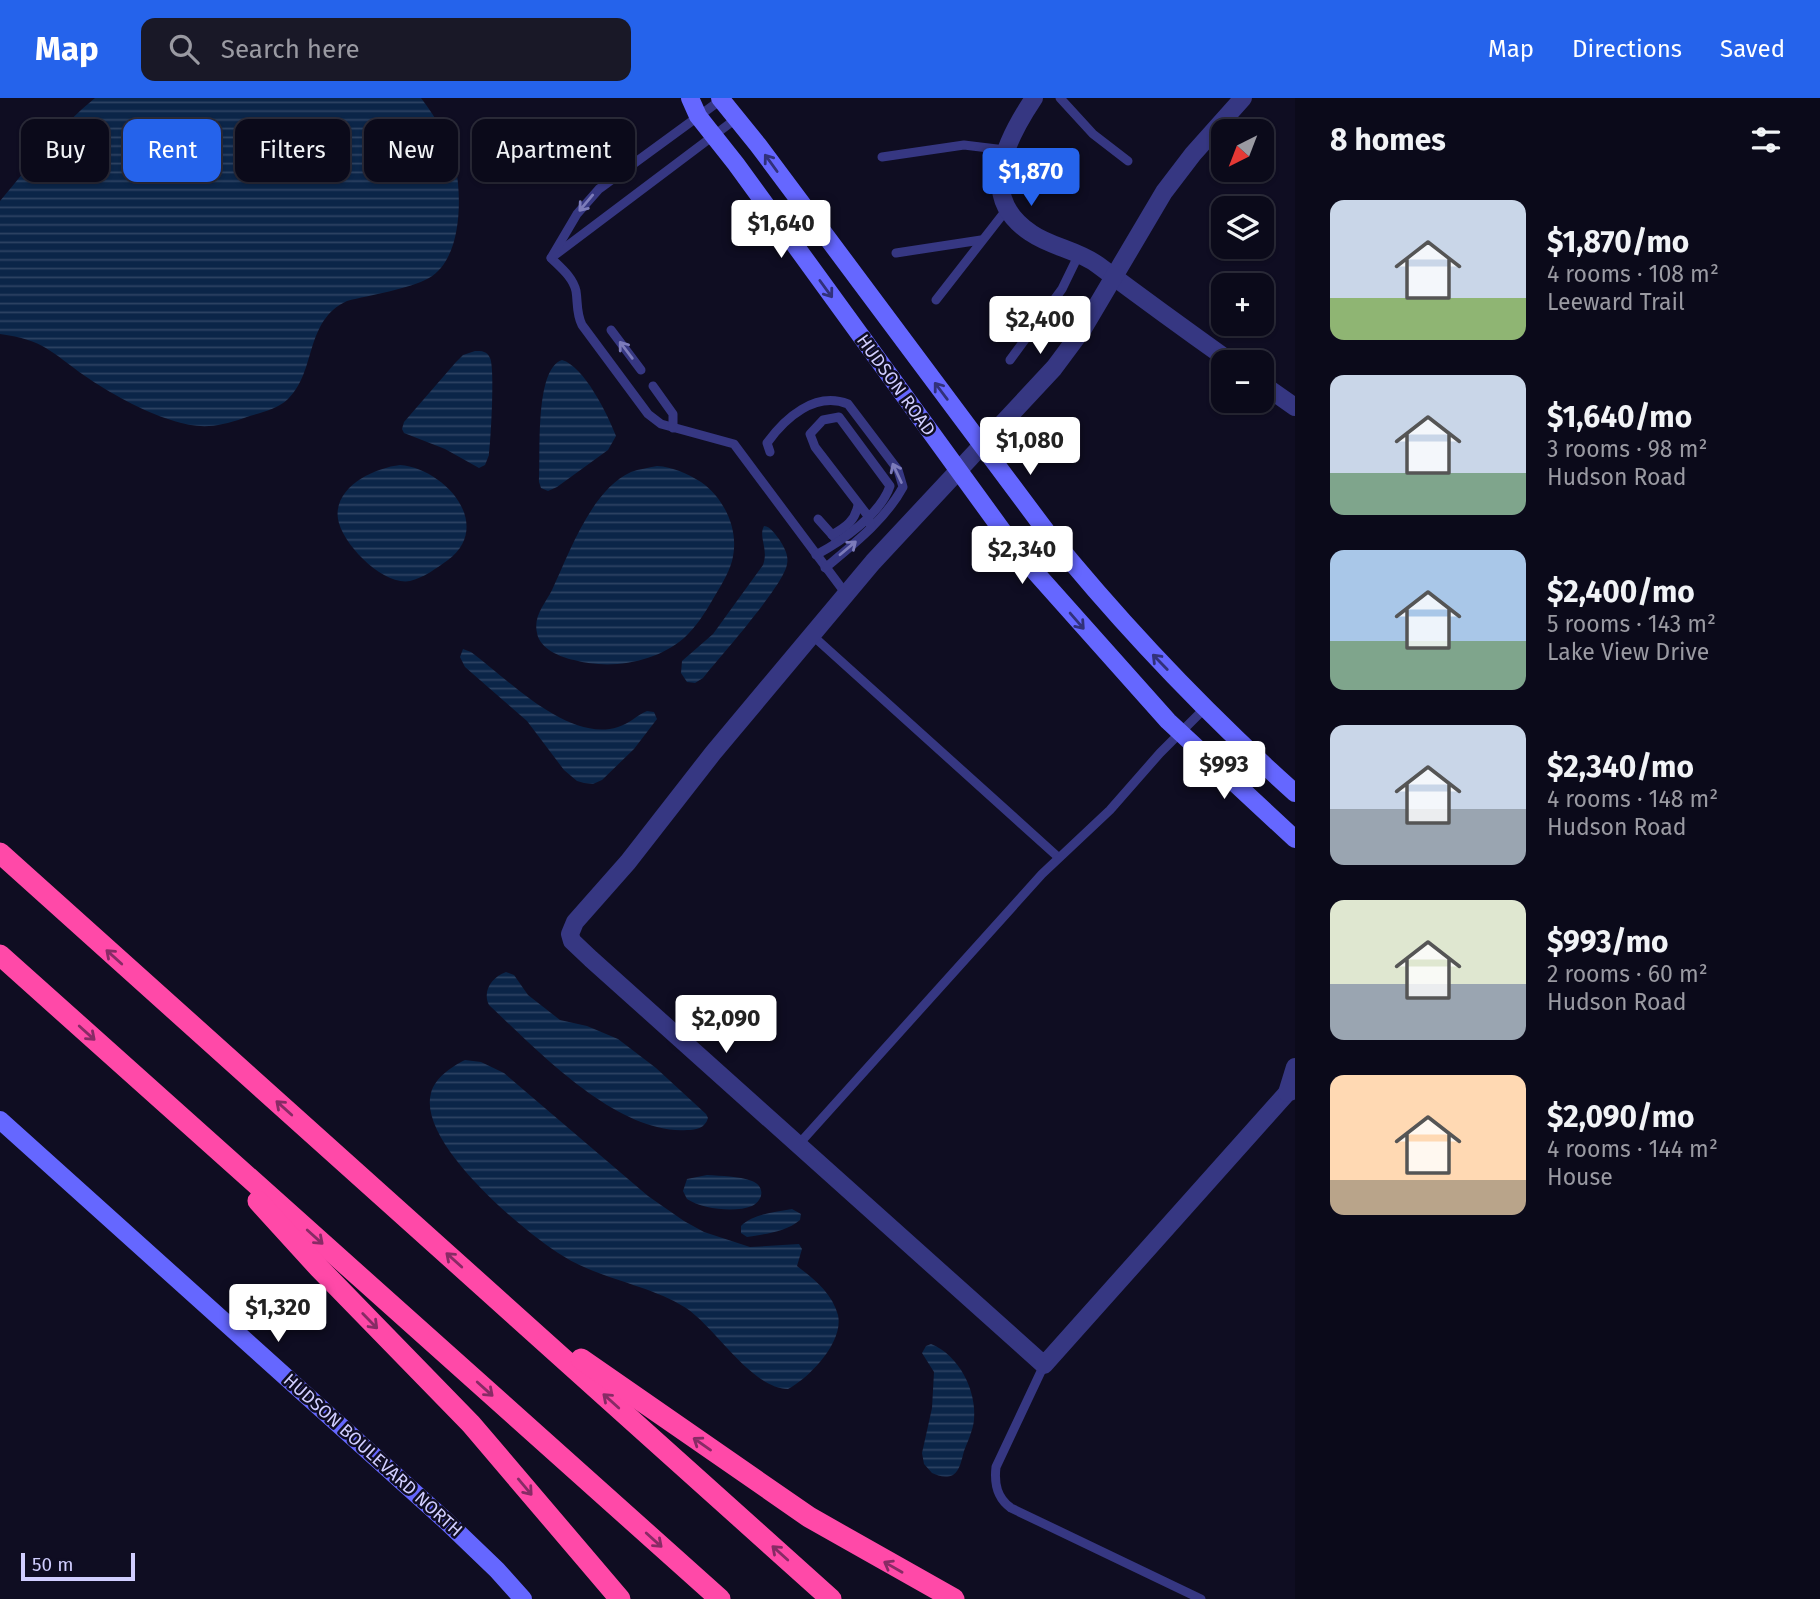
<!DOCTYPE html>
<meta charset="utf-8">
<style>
body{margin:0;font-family:"Fira Sans",sans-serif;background:#191827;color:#f1f3f6;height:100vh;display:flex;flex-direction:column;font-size:26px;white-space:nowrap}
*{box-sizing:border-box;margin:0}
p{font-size:23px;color:#9a9aa2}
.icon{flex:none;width:38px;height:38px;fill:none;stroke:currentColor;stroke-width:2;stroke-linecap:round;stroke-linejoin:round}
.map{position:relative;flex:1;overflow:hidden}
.details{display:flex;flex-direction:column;background:#0b0a1a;width:525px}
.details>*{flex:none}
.top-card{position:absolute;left:21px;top:21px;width:665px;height:63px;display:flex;gap:14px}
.needle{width:46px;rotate:222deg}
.tools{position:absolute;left:1211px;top:21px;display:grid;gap:14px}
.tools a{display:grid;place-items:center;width:63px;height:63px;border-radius:14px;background:#0b0a1a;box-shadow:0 2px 5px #0004,0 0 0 2px #2b2b39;font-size:35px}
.scale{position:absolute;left:21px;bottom:18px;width:114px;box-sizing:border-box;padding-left:7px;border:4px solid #d1ceff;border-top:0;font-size:19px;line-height:24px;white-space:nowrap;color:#d1ceff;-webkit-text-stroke:5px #0f0d22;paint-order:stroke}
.price{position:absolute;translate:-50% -60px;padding:0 16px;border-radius:7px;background:#fff;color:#222;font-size:23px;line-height:46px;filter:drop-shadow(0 2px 4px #0008)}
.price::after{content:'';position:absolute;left:50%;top:42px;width:21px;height:16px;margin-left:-10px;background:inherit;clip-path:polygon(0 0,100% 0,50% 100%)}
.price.current{background:#2563eb;color:#fff}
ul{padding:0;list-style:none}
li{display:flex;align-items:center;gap:21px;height:175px;padding:0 35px}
li span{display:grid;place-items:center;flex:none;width:196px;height:140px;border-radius:14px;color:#555}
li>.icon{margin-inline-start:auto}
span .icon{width:84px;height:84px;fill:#fffc;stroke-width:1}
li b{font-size:30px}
h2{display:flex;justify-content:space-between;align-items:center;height:84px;padding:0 35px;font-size:30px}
.tag{padding:0 24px;border-radius:14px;background:#0b0a1a;box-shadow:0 2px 5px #0004,0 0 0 2px #2b2b39;font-size:24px;line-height:63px}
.tag.current{background:#2563eb;color:#fff}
header{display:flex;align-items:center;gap:42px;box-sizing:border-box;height:98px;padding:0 35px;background:#2563eb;color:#fff}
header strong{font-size:33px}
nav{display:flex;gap:38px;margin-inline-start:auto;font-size:24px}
.search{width:490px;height:63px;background:#191827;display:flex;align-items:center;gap:18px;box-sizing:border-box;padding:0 24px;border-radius:14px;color:#9a9aa2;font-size:26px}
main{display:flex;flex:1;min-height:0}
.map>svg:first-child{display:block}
.water{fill:url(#water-rules)}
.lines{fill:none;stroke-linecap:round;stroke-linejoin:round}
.lane{stroke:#363782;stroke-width:9}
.street{stroke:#363782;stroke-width:18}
.secondary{stroke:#6567ff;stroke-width:18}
.highway{stroke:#ff49a8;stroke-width:21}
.oneway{stroke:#31317a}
.oneway2{stroke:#7c7bba}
.oneway3{stroke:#872b65}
.labels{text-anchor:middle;stroke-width:5;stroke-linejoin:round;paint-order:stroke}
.street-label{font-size:18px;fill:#d1ceff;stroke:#0f0d22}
</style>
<header>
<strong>Map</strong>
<div class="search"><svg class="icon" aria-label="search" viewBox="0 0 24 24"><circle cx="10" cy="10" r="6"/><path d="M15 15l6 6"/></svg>Search here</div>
<nav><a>Map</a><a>Directions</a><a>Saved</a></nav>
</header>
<main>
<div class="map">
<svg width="1295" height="1501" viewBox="0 0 1295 1501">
<defs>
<pattern id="water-rules" width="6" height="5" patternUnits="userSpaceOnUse" patternTransform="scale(1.75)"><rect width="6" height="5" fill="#0b2548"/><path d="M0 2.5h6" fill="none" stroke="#2e4363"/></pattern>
</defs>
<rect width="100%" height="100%" fill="#0f0d22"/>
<g class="water">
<path d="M95,0H421C437,21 451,45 456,71C462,103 461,162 429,180C409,191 370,197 347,203C304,223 317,273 288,301C277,312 258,315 244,320C215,330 199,331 171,322C144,314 108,294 85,278C51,254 44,242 0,236V103C30,67 59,29 95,0Z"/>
<path d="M475,253C482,253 487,253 490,260C495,270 491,342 489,357L485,367L479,370L445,351L404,335L402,331L404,324L456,264L463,257Z"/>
<path d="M562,262C584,268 608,317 616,338L608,352L557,389L548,393L541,390L539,384C541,359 534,271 562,262Z"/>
<path d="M400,367C443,370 495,426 448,462C437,470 423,480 410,483C383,488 342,446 338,421C333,389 374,370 400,367Z"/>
<path d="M657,368C673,369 686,375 701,384C725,401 740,433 732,463C728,477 720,489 713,501C705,515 696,529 684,540C655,565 610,572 574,562C560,559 540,551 537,535C533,518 545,506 552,492C569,456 591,392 631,374C639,371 648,370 657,368Z"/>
<path d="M764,428C771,429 774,435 779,441C784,449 789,457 787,466C785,486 719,560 703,580L695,585L687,584L681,575L682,563L713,536L763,467C769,451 758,439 764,428Z"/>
<path d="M463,551L471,554C508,581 568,645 618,629C629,626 637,617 647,613L654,614L657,621L634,651L602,682L593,686L584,685L577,683L564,672L527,623L465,569L460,559Z"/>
<path d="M506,874L514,877L528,897L560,922L587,928L618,941L656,970L706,1016L708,1020C705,1030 697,1032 687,1032C617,1037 537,952 489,907C482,893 492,879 506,874Z"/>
<path d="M465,962L481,964L504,975L648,1098L684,1123L704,1134L750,1149L799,1146L802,1151L797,1168C814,1181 832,1195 838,1217C844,1244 809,1280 788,1291C751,1290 717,1231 686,1210C648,1186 601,1182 563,1158C524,1134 417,1045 431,995C435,980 451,969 465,962Z"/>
<path d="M707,1077C722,1078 738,1078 752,1083C765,1088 764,1102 752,1108C735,1115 702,1111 687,1101L683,1093L687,1081Z"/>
<path d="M792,1111L801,1116L800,1122C786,1134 765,1136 747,1139L741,1135V1128C753,1116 775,1114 792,1111Z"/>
<path d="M931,1246C959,1257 977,1293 974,1322C973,1332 968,1343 964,1353C962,1360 960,1373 953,1377C946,1380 938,1378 932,1375L924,1366L922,1355L932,1310L934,1274L922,1255L926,1248Z"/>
</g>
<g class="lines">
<g class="lane">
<polyline points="1060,0 1093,36 1128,63"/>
<polyline points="882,59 964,47 1005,52"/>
<polyline points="896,155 981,142"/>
<polyline points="555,157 737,20"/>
<path d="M551,160C560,169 573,179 576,193C578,205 576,215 582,227L648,316L661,326L734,346L846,496"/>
<polyline points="551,160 577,116 599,91 722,1"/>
<polyline points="936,202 1007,111"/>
<polyline points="611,232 641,272"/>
<polyline points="1010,262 1062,191 1079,156"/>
<polyline points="653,288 673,316 673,330"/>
<path d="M770,354L767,345C785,320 815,293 848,306L898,372L903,389C885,422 854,446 825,470"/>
<polyline points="818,421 835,440"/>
<path d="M832,437C846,429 855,423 858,407"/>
<path d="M816,457C842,443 880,417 890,388L839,319L823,322L810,336L815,349L868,418L871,429"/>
<polyline points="813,538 1058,759"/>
<polyline points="798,1047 1042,776 1110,712 1160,655 1205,610"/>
<path d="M1044,1267L996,1369C994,1386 997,1400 1011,1410L1201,1501"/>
</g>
<g class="street">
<path d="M1034,0C1006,42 976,99 1031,135C1051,149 1078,152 1098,167C1142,200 1186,232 1231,264"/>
<polyline points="1243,0 1193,56 1164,94 1083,231 1054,270 873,464 713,655 628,764 575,824 570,836 572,843 591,861 1044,1267 1287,995 1295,992"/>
<polyline points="1262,286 1295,309"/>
<polyline points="1287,995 1295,969"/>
</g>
<g class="secondary">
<polyline points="690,0 698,18 736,66 1020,457 1168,623 1295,741"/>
<path d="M720,0L758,47L1046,433C1122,527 1205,614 1295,695"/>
<polyline points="0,1022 446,1423 497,1472 523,1501"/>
</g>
<g class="highway">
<polyline points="0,755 831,1501"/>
<polyline points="0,857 720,1501"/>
<polyline points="258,1103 319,1170 471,1326 620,1501"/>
<polyline points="581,1261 809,1419 954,1501"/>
</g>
</g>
<defs><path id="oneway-shaft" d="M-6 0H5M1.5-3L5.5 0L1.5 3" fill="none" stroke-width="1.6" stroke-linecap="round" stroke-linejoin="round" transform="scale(1.75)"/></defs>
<g class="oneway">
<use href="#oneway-shaft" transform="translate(771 65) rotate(-126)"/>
<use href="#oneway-shaft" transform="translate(826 191) rotate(54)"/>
<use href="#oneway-shaft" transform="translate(941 293) rotate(-127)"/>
<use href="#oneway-shaft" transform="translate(1077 523) rotate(49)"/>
<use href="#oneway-shaft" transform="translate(1160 564) rotate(-134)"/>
</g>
<g class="oneway2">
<use href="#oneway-shaft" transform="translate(586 105) rotate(130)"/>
<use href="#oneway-shaft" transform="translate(626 252) rotate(-127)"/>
<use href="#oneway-shaft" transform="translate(897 375) rotate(-115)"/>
<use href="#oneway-shaft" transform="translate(848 450) rotate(-40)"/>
</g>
<g class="oneway3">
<use href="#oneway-shaft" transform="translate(114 859) rotate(-138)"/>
<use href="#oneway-shaft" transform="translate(87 935) rotate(42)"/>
<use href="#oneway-shaft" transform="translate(284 1010) rotate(-138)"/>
<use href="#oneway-shaft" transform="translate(315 1139) rotate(42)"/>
<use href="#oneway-shaft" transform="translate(454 1162) rotate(-138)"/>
<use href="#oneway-shaft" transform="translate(370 1223) rotate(46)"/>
<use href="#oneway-shaft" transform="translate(485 1291) rotate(42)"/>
<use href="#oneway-shaft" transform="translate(611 1303) rotate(-138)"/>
<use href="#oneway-shaft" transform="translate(702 1346) rotate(-145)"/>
<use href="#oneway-shaft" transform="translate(525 1389) rotate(50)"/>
<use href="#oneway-shaft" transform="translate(654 1442) rotate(42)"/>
<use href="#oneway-shaft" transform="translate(780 1455) rotate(-138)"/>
<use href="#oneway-shaft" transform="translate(893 1469) rotate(-150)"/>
</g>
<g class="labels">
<g class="street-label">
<text transform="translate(896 287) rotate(54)" y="6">HUDSON ROAD</text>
<text transform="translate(373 1357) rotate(42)" y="6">HUDSON BOULEVARD NORTH</text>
</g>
</g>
</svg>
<div class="tools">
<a><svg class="needle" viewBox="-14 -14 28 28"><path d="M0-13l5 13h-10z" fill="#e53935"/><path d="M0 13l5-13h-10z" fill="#9a9aa2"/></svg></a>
<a><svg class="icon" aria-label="layers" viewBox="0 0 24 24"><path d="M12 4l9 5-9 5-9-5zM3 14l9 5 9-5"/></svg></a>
<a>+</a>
<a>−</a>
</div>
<div class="scale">50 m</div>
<b class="price current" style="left:1031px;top:110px">$1,870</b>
<b class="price" style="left:781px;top:162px">$1,640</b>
<b class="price" style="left:1040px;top:258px">$2,400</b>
<b class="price" style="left:1030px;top:379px">$1,080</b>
<b class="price" style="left:1022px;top:488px">$2,340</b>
<b class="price" style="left:1224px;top:703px">$993</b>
<b class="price" style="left:726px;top:957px">$2,090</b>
<b class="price" style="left:278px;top:1246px">$1,320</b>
<div class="top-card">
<a class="tag">Buy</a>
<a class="tag current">Rent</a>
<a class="tag">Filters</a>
<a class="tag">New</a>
<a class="tag">Apartment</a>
</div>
</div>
<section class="details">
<h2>8 homes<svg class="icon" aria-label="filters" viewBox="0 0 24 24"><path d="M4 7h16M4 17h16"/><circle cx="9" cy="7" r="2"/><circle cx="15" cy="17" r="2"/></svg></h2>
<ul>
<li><span style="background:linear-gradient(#c9d6e8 70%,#8fb573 0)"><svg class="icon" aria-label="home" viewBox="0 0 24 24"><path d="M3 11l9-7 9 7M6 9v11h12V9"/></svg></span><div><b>$1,870/mo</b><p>4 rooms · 108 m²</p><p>Leeward Trail</p></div></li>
<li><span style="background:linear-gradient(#c9d6e8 70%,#7fa58c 0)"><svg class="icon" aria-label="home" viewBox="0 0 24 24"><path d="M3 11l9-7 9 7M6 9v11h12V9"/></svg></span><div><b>$1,640/mo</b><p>3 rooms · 98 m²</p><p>Hudson Road</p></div></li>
<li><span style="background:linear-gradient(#a9c7e8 65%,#7fa58c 0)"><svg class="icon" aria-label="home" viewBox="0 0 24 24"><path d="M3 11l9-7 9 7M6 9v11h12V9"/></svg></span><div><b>$2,400/mo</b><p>5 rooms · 143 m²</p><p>Lake View Drive</p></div></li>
<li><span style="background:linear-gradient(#c9d6e8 60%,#9aa5b1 0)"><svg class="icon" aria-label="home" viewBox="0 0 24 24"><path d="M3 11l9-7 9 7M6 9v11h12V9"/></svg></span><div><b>$2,340/mo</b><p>4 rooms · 148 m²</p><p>Hudson Road</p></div></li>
<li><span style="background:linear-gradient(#dfe7d0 60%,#9aa5b1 0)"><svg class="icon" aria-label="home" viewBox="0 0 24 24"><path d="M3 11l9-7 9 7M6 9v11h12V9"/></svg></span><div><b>$993/mo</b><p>2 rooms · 60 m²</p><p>Hudson Road</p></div></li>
<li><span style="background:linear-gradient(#ffd9b3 75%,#b9a48a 0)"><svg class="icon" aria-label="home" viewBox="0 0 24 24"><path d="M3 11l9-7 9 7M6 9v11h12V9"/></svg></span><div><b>$2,090/mo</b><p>4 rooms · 144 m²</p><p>House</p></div></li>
</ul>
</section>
</main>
